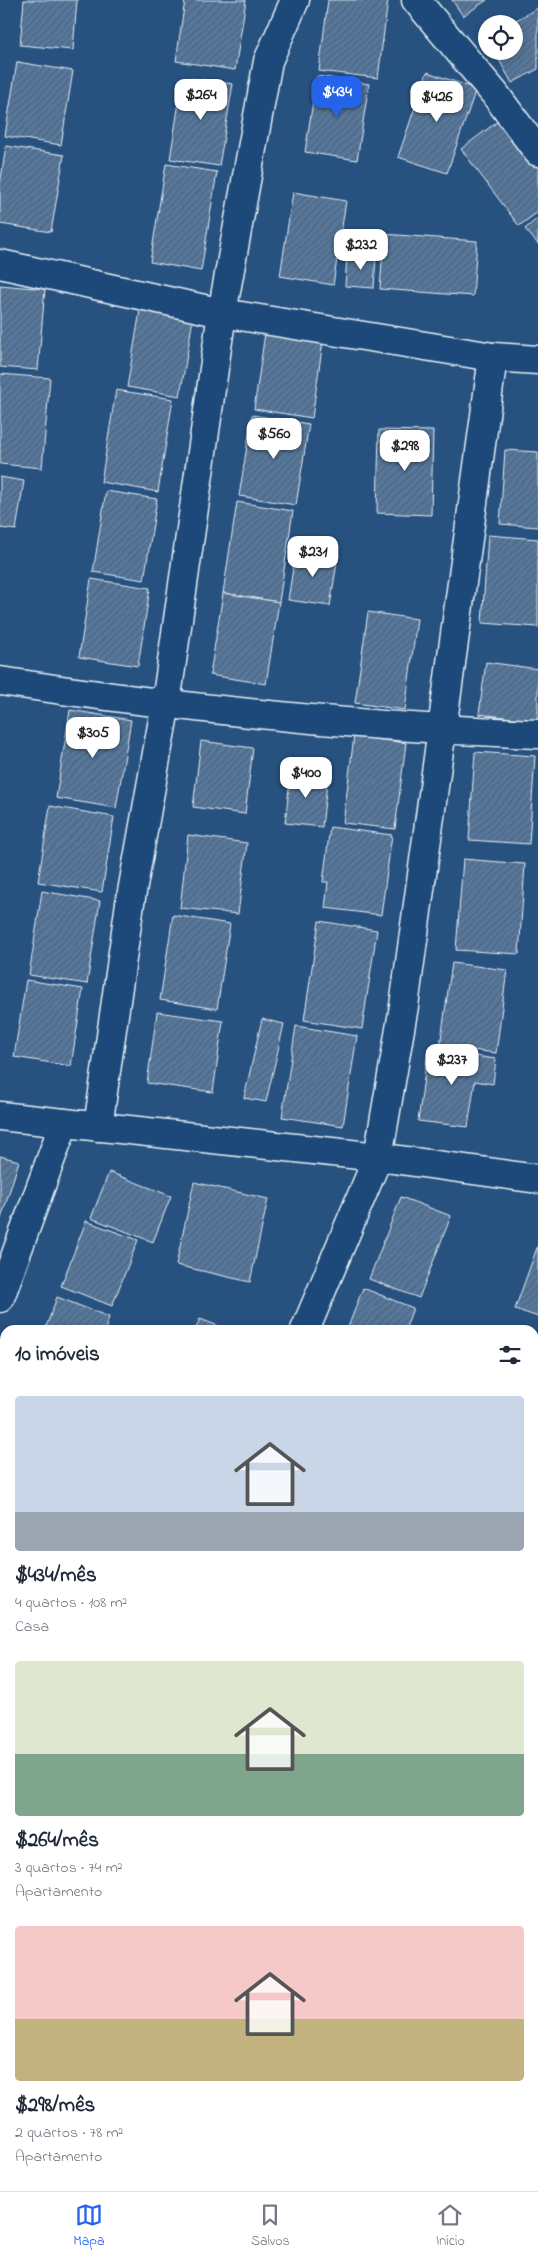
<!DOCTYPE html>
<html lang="pt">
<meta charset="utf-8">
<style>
body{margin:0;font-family:"Indie Flower",sans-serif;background:#f2f2f3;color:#1f2937;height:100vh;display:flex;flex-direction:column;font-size:19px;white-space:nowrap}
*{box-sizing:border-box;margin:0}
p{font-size:16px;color:#747a83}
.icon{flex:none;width:28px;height:28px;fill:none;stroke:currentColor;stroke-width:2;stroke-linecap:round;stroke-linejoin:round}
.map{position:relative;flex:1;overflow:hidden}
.sheet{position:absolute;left:0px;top:1325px;width:539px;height:866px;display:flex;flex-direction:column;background:#fff;border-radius:15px 15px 0 0;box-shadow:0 2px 8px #0003}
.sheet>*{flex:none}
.controls{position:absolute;left:478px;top:15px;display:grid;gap:10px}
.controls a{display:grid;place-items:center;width:45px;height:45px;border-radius:50%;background:#fff;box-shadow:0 2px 8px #0003;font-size:25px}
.price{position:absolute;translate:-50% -42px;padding:0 11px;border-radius:10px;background:#fff;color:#222;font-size:16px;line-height:32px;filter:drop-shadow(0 1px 2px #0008)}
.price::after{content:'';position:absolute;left:50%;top:30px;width:15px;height:11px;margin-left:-8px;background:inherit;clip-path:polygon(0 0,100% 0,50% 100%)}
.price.selected{background:#2563eb;color:#fff}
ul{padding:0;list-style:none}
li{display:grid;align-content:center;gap:10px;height:265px;padding:0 15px}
li span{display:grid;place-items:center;height:155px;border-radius:5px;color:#555}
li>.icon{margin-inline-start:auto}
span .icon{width:90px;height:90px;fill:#fffc;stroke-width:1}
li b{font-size:21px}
h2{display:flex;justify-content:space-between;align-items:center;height:60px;padding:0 15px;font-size:21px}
.tabs{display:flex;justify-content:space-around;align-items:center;height:70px;border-top:1px solid #e0e1e3;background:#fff;font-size:14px;color:#747a83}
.tabs a{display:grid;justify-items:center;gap:2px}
.tabs .selected{color:#2563eb}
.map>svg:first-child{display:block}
.building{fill:url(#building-hatch);stroke:#e8f1f8}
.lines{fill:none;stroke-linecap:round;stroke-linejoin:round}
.street-casing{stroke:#e8f1f8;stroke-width:31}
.street{stroke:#1f4a7a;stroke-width:28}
</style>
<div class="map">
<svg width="538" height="2191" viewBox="0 0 538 2191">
<defs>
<pattern id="building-hatch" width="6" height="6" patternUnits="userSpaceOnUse" patternTransform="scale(1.25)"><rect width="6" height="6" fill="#57789d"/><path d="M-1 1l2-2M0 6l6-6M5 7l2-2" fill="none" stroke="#4f6278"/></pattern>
</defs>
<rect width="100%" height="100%" fill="#27517f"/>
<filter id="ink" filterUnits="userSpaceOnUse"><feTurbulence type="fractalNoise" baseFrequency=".02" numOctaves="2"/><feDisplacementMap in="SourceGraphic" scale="10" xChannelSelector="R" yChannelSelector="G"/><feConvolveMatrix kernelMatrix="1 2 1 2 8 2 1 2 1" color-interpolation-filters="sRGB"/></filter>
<g filter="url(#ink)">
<g class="building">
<polygon points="24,0 77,0 73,50 20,45"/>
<polygon points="185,0 246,0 235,70 176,61"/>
<polygon points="328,0 388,0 378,78 319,71"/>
<polygon points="452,0 487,0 463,16"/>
<polygon points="538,8 538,69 512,83 494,51 514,51 514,24 509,24"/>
<polygon points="17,62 73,71 61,145 5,136"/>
<polygon points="427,72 476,89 447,173 398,157"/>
<polygon points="317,76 369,84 357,160 305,152"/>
<polygon points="183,77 233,84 219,166 170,159"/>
<polygon points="502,118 538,166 538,212 519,226 461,149"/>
<polygon points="6,146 64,155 51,232 0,224 0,185"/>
<polygon points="166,164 217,172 201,271 150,262"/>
<polygon points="293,192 346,201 333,285 280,276"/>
<polygon points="538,218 538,244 525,229"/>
<polygon points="384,234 477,241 473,296 380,289"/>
<polygon points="347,254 376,256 374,288 345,286"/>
<polygon points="0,285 45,289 38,370 0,367"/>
<polygon points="142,299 195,307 180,396 127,387"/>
<polygon points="265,333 323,341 312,418 254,409"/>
<polygon points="0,374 50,378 42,468 0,464"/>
<polygon points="116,390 173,399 158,492 101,482"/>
<polygon points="252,415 309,424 296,505 239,496"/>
<polygon points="379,430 433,431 431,515 377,513"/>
<polygon points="505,450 538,452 538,527 500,524"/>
<polygon points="0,477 24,481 16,530 0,528"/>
<polygon points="106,491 157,499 144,580 93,572"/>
<polygon points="237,502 293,511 279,602 223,593"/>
<polygon points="488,535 538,539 538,627 482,623"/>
<polygon points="296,549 338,556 330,606 288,600"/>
<polygon points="91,579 150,588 138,666 79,657"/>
<polygon points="223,593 279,602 266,684 210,675"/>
<polygon points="368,612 417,619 405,710 355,703"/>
<polygon points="486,662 538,669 538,721 479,714"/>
<polygon points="70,710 131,720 116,808 56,798"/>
<polygon points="354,736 406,743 395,829 343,823"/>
<polygon points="201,741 253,748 245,814 193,807"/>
<polygon points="475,752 535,756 529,844 469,840"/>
<polygon points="291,771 328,775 322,827 285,823"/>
<polygon points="50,806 114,817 102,892 38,882"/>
<polygon points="330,827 392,835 381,915 325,908 328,882 323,882"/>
<polygon points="188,835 247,843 238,914 180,908"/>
<polygon points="463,859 525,864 519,954 456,950"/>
<polygon points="42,891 100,901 87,984 29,975"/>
<polygon points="173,915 230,924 217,1009 160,1000"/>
<polygon points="319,921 377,930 362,1029 304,1020"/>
<polygon points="452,963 507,970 496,1053 440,1046"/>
<polygon points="26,980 83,989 71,1066 14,1057"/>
<polygon points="157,1012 223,1021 213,1092 147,1083"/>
<polygon points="262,1019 284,1024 266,1102 244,1098"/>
<polygon points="296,1026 357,1036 343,1126 282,1117"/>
<polygon points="428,1049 496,1059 493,1084 475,1081 468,1127 418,1121"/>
<polygon points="0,1156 19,1161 1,1219 0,1219"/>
<polygon points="109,1172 171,1196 153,1242 91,1218"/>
<polygon points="194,1182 268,1199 250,1282 176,1265"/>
<polygon points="401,1197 451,1216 419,1298 369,1279"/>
<polygon points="86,1221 138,1240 112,1306 61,1286"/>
<polygon points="538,1245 538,1317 515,1309"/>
<polygon points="363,1288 413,1308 405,1330 347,1330"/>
<polygon points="57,1297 109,1317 105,1330 45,1330"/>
<polygon points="200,1319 229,1330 195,1330"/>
<polygon points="534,1347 538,1349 538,1409 534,1418"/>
<polygon points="0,1472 5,1474 5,1563 0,1561"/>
<polygon points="0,1573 5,1575 5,1621 0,1634"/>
<polygon points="538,1604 538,1632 534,1631 534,1615"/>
<polygon points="534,1667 538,1669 538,1748 534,1746"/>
<polygon points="0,1764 5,1766 5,1786 0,1797"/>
<polygon points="0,1898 5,1902 5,1928 0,1934"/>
<polygon points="534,1943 538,1944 538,2008 534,2007"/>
<polygon points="5,2074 5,2165 0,2162 0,2082"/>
<polygon points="534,2119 538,2121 538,2191 493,2191 487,2188 488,2186 534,2186"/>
<polygon points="47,2186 75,2186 73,2191 44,2191"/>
<polygon points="140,2186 206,2186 204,2191 138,2191"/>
<polygon points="329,2186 386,2186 385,2191 327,2191"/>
<polygon points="408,2186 446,2186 456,2191 405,2191"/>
</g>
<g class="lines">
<g class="street-casing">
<g id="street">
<polyline points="416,0 495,94 538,152"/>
<polyline points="0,264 222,313 493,357 538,360"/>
<path d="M0,681C178,708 358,727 538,734"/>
<polyline points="0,1116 378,1157 538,1179"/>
<polyline points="98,1127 130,903 166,703 222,313 268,61 295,0"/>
<polyline points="0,1298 64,1123"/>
<polyline points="305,1330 378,1157 404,1006 493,357"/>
<polyline points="534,1481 538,1471"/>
<polyline points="0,1719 5,1722"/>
<polyline points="0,2020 5,2010"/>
<polyline points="251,2191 253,2186"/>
</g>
</g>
<use href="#street" class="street"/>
</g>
</g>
</svg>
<div class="controls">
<a><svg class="icon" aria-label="locate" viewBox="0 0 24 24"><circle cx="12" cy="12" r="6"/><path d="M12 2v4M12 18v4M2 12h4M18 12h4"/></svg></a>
</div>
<b class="price selected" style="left:337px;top:118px">$434</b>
<b class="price" style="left:201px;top:121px">$264</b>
<b class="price" style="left:437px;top:123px">$426</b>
<b class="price" style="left:361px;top:271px">$232</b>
<b class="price" style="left:274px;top:460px">$560</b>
<b class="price" style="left:405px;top:472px">$298</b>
<b class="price" style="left:313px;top:578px">$231</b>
<b class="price" style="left:93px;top:759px">$305</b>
<b class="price" style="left:306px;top:799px">$400</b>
<b class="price" style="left:452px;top:1086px">$237</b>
<section class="sheet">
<h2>10 imóveis<svg class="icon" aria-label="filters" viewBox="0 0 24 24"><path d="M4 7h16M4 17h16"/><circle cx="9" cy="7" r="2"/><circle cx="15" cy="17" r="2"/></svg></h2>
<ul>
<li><span style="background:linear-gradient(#c9d6e8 75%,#9aa5b1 0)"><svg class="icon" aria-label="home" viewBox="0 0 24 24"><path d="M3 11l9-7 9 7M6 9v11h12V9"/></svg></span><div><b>$434/mês</b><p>4 quartos · 108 m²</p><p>Casa</p></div></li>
<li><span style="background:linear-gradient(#dfe7d0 60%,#7fa58c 0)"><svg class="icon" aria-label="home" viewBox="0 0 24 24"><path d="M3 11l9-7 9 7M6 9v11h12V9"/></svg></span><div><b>$264/mês</b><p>3 quartos · 74 m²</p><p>Apartamento</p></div></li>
<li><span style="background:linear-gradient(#f6c9c9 60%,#c2b280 0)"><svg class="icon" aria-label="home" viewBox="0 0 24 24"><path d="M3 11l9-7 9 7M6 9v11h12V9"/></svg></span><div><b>$298/mês</b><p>2 quartos · 78 m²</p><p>Apartamento</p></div></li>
</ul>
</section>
</div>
<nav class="tabs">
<a class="selected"><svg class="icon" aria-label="map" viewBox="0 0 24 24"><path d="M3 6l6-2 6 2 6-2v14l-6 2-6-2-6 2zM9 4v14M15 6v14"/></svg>Mapa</a>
<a><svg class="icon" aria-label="saved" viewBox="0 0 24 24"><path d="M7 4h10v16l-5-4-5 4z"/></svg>Salvos</a>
<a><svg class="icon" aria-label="home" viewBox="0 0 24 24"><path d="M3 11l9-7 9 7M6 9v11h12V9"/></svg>Início</a>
</nav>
